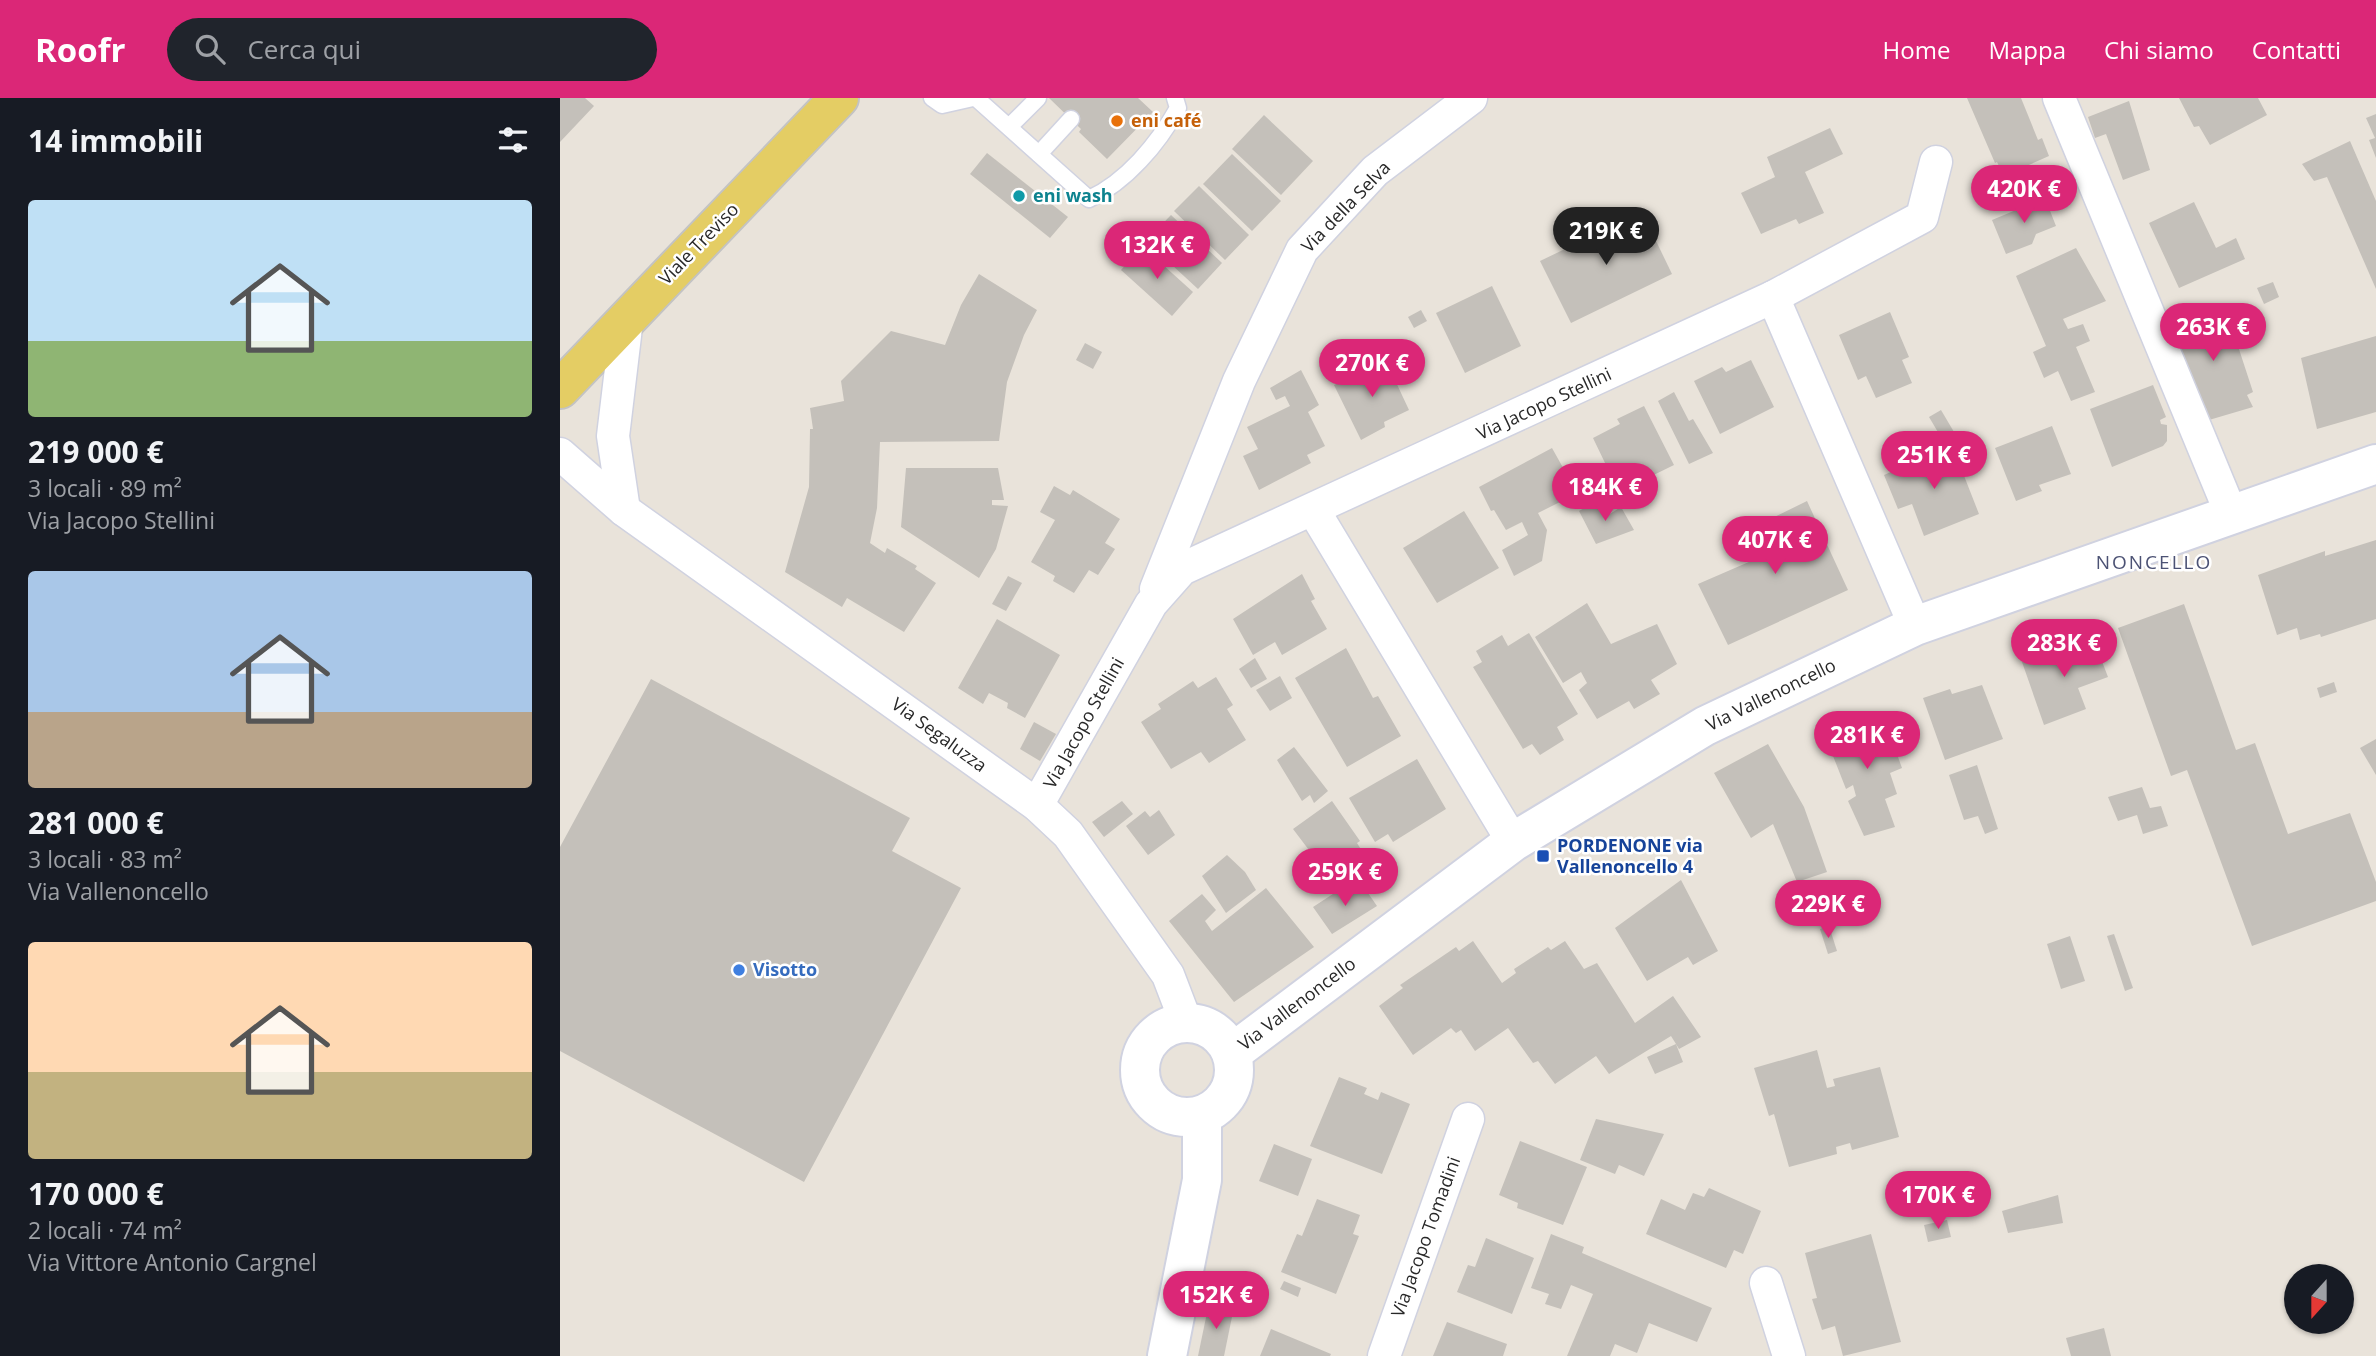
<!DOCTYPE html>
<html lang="it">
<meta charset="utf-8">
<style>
body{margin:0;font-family:"Open Sans",sans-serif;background:#20242c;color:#f1f3f6;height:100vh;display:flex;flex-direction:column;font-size:26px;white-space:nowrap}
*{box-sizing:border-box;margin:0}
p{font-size:23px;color:#9ea1a6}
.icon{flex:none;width:38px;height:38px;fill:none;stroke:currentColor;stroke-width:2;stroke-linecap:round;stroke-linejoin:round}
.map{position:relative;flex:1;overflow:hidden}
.details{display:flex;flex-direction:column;background:#171b24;width:560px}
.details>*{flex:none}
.needle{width:46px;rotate:201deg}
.tools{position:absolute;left:1724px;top:1166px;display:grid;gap:14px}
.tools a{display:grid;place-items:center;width:70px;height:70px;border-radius:50%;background:#171b24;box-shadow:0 2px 5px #0004;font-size:35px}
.price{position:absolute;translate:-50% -60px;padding:0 16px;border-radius:24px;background:#db2777;color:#fff;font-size:23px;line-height:46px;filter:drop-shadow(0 2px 4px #0008)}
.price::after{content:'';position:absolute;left:50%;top:42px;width:21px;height:16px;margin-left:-10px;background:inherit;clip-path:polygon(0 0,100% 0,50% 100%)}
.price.current{background:#222;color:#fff}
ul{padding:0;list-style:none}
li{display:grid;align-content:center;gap:14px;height:371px;padding:0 28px}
li span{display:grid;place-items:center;height:217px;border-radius:7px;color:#555}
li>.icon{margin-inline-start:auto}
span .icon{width:126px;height:126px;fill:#fffc;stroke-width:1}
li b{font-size:30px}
h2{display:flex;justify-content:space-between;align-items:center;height:84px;padding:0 28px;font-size:30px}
header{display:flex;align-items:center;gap:42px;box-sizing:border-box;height:98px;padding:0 35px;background:#db2777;color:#fff}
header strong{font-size:33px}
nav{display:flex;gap:38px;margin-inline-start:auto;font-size:24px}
.search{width:490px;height:63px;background:#20242c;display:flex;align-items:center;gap:18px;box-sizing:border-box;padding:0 24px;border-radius:38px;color:#9ea1a6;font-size:26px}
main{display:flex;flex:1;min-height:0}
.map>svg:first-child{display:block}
.building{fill:#c4c0ba}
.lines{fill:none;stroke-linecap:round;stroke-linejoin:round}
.lane-casing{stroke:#d0d2e0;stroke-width:19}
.street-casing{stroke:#d0d2e0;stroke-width:35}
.secondary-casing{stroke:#d0d2e0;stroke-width:42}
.primary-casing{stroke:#c3c3c3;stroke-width:42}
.lane{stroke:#fff;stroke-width:16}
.street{stroke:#fff;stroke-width:32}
.secondary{stroke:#fff;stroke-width:38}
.primary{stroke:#e4cd64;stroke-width:38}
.food-dot{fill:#e8710a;stroke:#fff;stroke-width:2.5}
.culture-dot{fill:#0f9aa8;stroke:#fff;stroke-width:2.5}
.transit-dot{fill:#1a4fb4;stroke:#fff;stroke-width:2.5}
.shop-dot{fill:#3f7fe0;stroke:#fff;stroke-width:2.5}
.labels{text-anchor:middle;stroke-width:5;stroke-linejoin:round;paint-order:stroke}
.food-label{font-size:18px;font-weight:bold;fill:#c56008;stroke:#fff;text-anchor:start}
.culture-label{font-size:18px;font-weight:bold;fill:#0d838f;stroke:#fff;text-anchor:start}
.street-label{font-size:18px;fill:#282828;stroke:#fff}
.transit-label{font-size:18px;font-weight:bold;fill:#164399;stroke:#fff;text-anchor:start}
.shop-label{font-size:18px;font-weight:bold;fill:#366cbe;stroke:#fff;text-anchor:start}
.neighbourhood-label{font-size:19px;letter-spacing:2px;fill:#4c5274;stroke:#fff}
</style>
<header>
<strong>Roofr</strong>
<div class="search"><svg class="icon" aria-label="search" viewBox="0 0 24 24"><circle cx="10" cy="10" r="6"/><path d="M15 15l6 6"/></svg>Cerca qui</div>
<nav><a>Home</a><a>Mappa</a><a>Chi siamo</a><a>Contatti</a></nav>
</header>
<main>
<section class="details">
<h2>14 immobili<svg class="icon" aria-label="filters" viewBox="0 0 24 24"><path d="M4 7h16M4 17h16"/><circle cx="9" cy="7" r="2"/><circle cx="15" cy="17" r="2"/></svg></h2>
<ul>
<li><span style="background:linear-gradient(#bfe0f5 65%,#8fb573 0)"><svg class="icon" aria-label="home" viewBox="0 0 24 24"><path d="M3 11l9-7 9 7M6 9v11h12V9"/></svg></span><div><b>219 000 €</b><p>3 locali · 89 m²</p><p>Via Jacopo Stellini</p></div></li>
<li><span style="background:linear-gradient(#a9c7e8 65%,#b9a48a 0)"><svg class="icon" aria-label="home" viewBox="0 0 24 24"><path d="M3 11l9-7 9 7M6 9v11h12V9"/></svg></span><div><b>281 000 €</b><p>3 locali · 83 m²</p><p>Via Vallenoncello</p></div></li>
<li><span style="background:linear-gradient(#ffd9b3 60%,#c2b280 0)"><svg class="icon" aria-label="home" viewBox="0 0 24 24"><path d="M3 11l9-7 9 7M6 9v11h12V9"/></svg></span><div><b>170 000 €</b><p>2 locali · 74 m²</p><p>Via Vittore Antonio Cargnel</p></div></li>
</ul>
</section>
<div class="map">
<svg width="1816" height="1258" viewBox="0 0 1816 1258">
<rect width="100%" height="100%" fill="#e9e3da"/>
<g class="building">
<polygon points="0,0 25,0 34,8 0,44"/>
<polygon points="489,0 578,0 593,14 547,61 519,34 521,31"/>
<polygon points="1407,0 1461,0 1478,42 1482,40 1489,58 1444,78 1437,64 1435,65"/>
<polygon points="1619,0 1698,0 1707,17 1650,47 1639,28 1634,29"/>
<polygon points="1569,3 1590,72 1563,82 1546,36 1535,40 1528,19"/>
<polygon points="1816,16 1816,60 1809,42 1815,40 1806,20"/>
<polygon points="704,17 753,63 721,97 672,51"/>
<polygon points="1270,30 1283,56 1245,74 1264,115 1239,126 1236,121 1201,136 1181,95 1215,79 1207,59"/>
<polygon points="1790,43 1816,103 1816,191 1767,79 1754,83 1742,66"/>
<polygon points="427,55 508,119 490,140 410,76"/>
<polygon points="672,56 721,103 692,133 643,86"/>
<polygon points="639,88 689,137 665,162 614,113"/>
<polygon points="1485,100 1496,128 1476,136 1472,146 1446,156 1432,122"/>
<polygon points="1634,104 1656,150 1676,140 1685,161 1619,190 1589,125"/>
<polygon points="1082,114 1112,176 1011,225 980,163"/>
<polygon points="611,117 662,165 638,191 586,143"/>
<polygon points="582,148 633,194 612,218 561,172"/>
<polygon points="1516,150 1546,203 1503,221 1508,231 1523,226 1530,243 1516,249 1535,294 1511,303 1498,273 1484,280 1473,254 1486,248 1456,178"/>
<polygon points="419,176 477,212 464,237 447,284 439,343 320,344 317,410 310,445 325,455 327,450 357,468 355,471 376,485 344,534 287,500 282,509 225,474 249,389 250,331 253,331 250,310 284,303 281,283 331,233 385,247 401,207"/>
<polygon points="1713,184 1719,199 1704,206 1697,190"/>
<polygon points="932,188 961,248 905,275 876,215"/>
<polygon points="861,212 867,223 854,230 848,219"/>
<polygon points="1638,212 1643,225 1668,218 1670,223 1679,220 1684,238 1676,242 1693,294 1687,297 1693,309 1649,322 1646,310 1638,312 1611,232 1617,230 1612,220"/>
<polygon points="1330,214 1349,259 1342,262 1352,285 1316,300 1306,278 1298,282 1279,237"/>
<polygon points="1816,238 1816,314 1757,331 1741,260"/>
<polygon points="525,245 542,254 533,271 516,262"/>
<polygon points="1191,262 1214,309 1160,336 1134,283 1162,269 1166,274"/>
<polygon points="826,263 849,312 824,324 825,329 801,342 774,287"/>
<polygon points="741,272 759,307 748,314 765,348 747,357 751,365 699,392 683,358 698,351 687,329 730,308 725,298 716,302 710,290"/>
<polygon points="1593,287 1606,319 1600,322 1601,326 1607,327 1607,343 1603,348 1552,369 1530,311"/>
<polygon points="1114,294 1129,323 1133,321 1153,355 1129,366 1098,303"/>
<polygon points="1084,308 1114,367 1059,394 1033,340 1060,326 1057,321"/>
<polygon points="1381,312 1394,334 1382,341 1369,319"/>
<polygon points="1492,328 1511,376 1479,387 1482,393 1456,403 1435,350"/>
<polygon points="1392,347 1419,416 1364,438 1352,406 1338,411 1324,377 1351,365 1355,374 1363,370 1359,360"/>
<polygon points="992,350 1006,375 1000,378 1010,399 978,415 987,432 982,463 954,478 942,452 968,437 962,424 946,432 934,412 931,413 919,389"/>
<polygon points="346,370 438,370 444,402 432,402 432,407 448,408 436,451 419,480 341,429"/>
<polygon points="494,388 510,397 513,392 560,421 545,445 555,451 538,477 529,472 514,495 493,483 495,478 471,464 495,422 480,414"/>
<polygon points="1247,403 1288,492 1168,547 1138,486 1198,460 1186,433"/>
<polygon points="1035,404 1045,419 1061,409 1074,432 1036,446 1019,413"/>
<polygon points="904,413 939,470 877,505 843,450"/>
<polygon points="1816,442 1816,521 1761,539 1760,536 1740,542 1737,530 1717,537 1698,477 1765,453 1765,458"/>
<polygon points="742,476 755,501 751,503 767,531 722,557 715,544 693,557 673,521"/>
<polygon points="448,478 462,485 446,513 432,506"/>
<polygon points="1027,505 1051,546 1097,526 1117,566 1091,582 1100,596 1074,611 1069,603 1037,621 1019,592 1027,585 1021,574 1003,585 975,539"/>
<polygon points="1624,506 1676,652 1695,645 1728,736 1790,715 1816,784 1816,803 1692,848 1627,672 1611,678 1558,530"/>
<polygon points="437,521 500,557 465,620 447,610 448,605 429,595 423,606 398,590"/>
<polygon points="969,535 1018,616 997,629 1004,642 980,657 972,646 963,651 913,569 922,564 916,553 942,537 948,548"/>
<polygon points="1533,540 1548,579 1518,590 1526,611 1484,627 1462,564"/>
<polygon points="786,550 813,600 818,598 841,638 787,669 735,580"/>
<polygon points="695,560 707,581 691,590 679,571"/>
<polygon points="720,578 732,600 710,613 696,592"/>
<polygon points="656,579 673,607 667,611 686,642 649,665 641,654 611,671 581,624 601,611 598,606 633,583 638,590"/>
<polygon points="91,581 350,720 332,753 401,790 244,1084 0,953 0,749"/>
<polygon points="1774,584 1777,594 1760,600 1757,590"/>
<polygon points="1422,587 1443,641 1385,662 1363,600 1390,591 1392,596"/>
<polygon points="1302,621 1305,629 1325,623 1342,670 1330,675 1337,696 1325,701 1335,729 1304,738 1288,703 1296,698 1293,687 1286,691 1264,635"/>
<polygon points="474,624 496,636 480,663 460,651"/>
<polygon points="1816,641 1816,677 1800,650"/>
<polygon points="1208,646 1244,709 1267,774 1237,784 1213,726 1191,740 1154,675"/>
<polygon points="734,649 768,693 754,705 750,697 742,703 717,662"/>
<polygon points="857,661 886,711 833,744 828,736 815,744 789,700"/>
<polygon points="1417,667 1438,731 1425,736 1418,718 1404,722 1389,677"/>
<polygon points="1582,689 1590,710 1601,708 1608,728 1583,736 1577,717 1558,723 1548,699"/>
<polygon points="562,703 573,716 544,739 532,724"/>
<polygon points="772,703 800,743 797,745 810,766 793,776 781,756 761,768 733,731"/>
<polygon points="599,712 615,737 588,757 566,728 585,713 590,719"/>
<polygon points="667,757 685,774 696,792 666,815 642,778"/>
<polygon points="1121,782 1158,853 1133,867 1128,859 1087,883 1055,830"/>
<polygon points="801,785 817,808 772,836 753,809 776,794 780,799"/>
<polygon points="706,790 754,849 674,904 609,823 642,796 656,812 645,823 652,833"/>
<polygon points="1269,828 1277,853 1268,856 1260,831"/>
<polygon points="1554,836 1573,890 1565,893 1547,838"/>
<polygon points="1510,838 1525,883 1501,891 1487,846"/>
<polygon points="913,843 942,885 956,875 954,871 988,849 991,852 1005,843 1024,871 1037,865 1075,925 1113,898 1141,939 1119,951 1116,946 1123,964 1095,976 1087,959 1116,946 1111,938 1049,976 1036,958 995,986 978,963 973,965 948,930 915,953 901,932 896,935 891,930 853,957 819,908 843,890 840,887 896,849 899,853"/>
<polygon points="1257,952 1267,990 1275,988 1273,981 1320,969 1339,1039 1292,1052 1290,1045 1276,1049 1277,1056 1229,1069 1214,1016 1209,1018 1194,970"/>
<polygon points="779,979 807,990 804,996 818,1002 821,994 850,1006 822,1076 750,1048"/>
<polygon points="1036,1021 1104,1036 1084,1078 1059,1067 1055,1076 1020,1062"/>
<polygon points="960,1043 1027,1069 1003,1127 957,1110 958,1105 939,1097"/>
<polygon points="714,1046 752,1061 738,1098 699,1083"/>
<polygon points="1149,1090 1201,1113 1183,1156 1174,1152 1166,1170 1086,1136 1101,1101 1125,1112 1133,1095 1144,1099"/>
<polygon points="1498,1097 1503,1125 1448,1135 1442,1113"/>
<polygon points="757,1101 800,1117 793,1136 799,1138 776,1196 721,1174 737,1136 742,1138"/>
<polygon points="1387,1122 1391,1139 1368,1144 1364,1127"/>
<polygon points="991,1136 1024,1149 1022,1155 1152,1210 1137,1244 1089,1225 1077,1255 1055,1246 1050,1258 1007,1258 1033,1196 1011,1187 1001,1211 985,1206 989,1196 971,1190"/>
<polygon points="1311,1136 1341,1244 1283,1258 1275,1228 1262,1232 1252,1201 1257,1200 1245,1155"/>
<polygon points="926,1140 974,1160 952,1216 897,1194 908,1167 915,1169"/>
<polygon points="724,1183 741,1190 738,1199 720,1191"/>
<polygon points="649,1205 674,1209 664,1258 638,1258"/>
<polygon points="887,1224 947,1246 943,1258 873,1258"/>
<polygon points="1544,1230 1551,1258 1511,1258 1506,1240"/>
<polygon points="711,1231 771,1256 770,1258 700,1258"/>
</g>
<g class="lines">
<g class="lane-casing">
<g id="lane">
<polyline points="372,0 382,7 413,0"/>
<path d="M416,0L529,101C566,84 598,46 618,10L615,0"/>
<polyline points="449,29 478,0"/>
<polyline points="479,56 511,21"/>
</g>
</g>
<g class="street-casing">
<g id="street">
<polyline points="1499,0 1672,418"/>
<polyline points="1213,199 1355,528"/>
<polyline points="0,356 64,412 477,707 508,736 608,877 626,924"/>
<polyline points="64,412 53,338 67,221"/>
<polyline points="754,413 953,744"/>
<polyline points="596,491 679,283 742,152 815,73 911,0"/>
<polyline points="477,707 591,506 622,471 1213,199 1362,119 1376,64"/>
<polyline points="1206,1185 1229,1258"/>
<polyline points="824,1258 908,1021"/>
</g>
</g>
<g class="secondary-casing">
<g id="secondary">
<circle cx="627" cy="972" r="47"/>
<polyline points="672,955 953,744 1145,628 1355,528 1816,366"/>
<polyline points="607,1258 642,1082 642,1017"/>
</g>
</g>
<g class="primary-casing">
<polyline id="primary" points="0,291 279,0"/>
</g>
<use href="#lane" class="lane"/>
<use href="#street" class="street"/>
<use href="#secondary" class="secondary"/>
<use href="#primary" class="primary"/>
</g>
<circle class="food-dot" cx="557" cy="23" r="7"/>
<circle class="culture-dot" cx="459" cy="98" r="7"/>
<rect class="transit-dot" x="976" y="751" width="14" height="14" rx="3.5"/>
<circle class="shop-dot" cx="179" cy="872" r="7"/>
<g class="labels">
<g class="food-label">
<text x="571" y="29">eni café</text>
</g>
<g class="culture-label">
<text x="473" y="104">eni wash</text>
</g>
<g class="street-label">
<text transform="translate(786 109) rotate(-46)" y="6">Via della Selva</text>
<text transform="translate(139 146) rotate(-46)" y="6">Viale Treviso</text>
<text transform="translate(984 306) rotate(-25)" y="6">Via Jacopo Stellini</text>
<text transform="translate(1211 597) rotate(-26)" y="6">Via Vallenoncello</text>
<text transform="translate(524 625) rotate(-61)" y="6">Via Jacopo Stellini</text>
<text transform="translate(379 637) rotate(36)" y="6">Via Segaluzza</text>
<text transform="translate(737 906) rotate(-37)" y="6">Via Vallenoncello</text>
<text transform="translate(866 1139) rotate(-70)" y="6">Via Jacopo Tomadini</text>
</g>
<g class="transit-label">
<text x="997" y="754">PORDENONE via<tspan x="997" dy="21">Vallenoncello 4</tspan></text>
</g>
<g class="shop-label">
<text x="193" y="878">Visotto</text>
</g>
<g class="neighbourhood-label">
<text x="1594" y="471">NONCELLO</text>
</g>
</g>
</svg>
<div class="tools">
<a><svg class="needle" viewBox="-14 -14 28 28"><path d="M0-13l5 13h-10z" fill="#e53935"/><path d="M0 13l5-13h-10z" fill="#9ea1a6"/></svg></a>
</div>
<b class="price" style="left:1464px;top:127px">420K €</b>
<b class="price current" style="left:1046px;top:169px">219K €</b>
<b class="price" style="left:597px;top:183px">132K €</b>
<b class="price" style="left:1653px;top:265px">263K €</b>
<b class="price" style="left:812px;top:301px">270K €</b>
<b class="price" style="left:1374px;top:393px">251K €</b>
<b class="price" style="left:1045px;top:425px">184K €</b>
<b class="price" style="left:1215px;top:478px">407K €</b>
<b class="price" style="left:1504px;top:581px">283K €</b>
<b class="price" style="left:1307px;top:673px">281K €</b>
<b class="price" style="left:785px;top:810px">259K €</b>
<b class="price" style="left:1268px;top:842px">229K €</b>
<b class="price" style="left:1378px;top:1133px">170K €</b>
<b class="price" style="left:656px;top:1233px">152K €</b>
</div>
</main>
